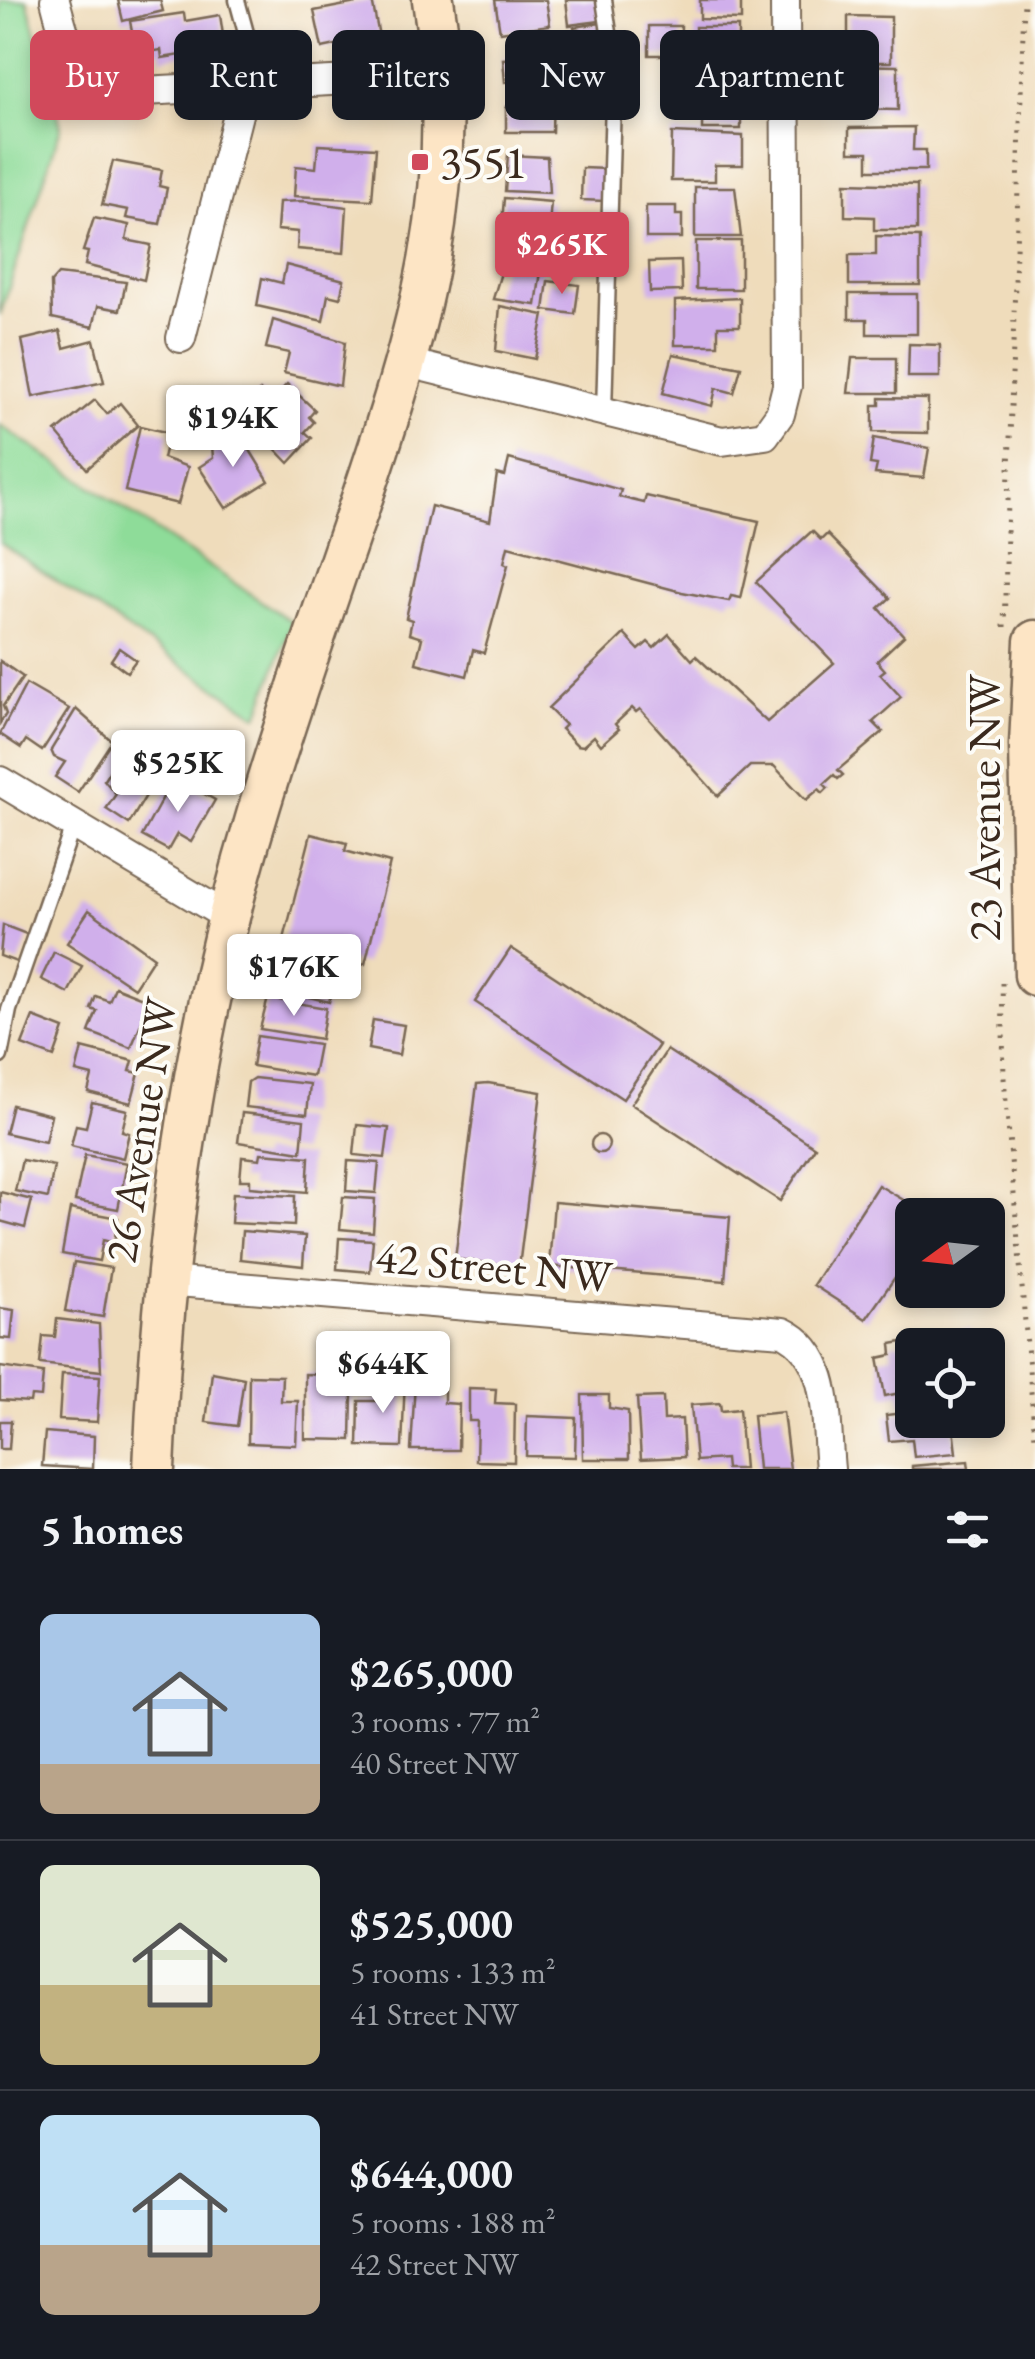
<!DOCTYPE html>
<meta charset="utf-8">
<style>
body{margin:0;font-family:"EB Garamond",serif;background:#20242c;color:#f1f3f6;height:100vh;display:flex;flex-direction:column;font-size:38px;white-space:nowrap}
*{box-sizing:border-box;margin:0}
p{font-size:32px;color:#9ea1a6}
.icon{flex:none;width:55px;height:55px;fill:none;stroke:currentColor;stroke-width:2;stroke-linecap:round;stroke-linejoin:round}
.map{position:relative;height:1469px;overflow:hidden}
.details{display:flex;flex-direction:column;background:#171b24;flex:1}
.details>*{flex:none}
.hud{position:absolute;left:30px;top:30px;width:975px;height:90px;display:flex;gap:20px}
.needle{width:65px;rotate:255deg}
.buttons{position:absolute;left:895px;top:1198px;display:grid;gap:20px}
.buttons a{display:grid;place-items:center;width:110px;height:110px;border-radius:15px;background:#171b24;box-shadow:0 5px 15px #0003;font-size:50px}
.price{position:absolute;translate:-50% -85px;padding:0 22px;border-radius:10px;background:#fff;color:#222;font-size:32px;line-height:65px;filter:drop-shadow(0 2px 5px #0008)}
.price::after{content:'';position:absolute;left:50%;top:60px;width:30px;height:22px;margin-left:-15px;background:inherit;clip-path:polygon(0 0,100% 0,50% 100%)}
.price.current{background:#d1495b;color:#fff}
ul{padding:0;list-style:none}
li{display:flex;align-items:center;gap:30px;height:250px;padding:0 40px}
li+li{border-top:2px solid #363941}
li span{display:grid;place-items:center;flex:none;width:280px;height:200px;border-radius:15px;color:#555}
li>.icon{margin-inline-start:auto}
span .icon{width:120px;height:120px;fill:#fffc;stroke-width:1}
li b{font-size:42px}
h2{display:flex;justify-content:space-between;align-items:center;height:120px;padding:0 40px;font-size:42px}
.tag{padding:0 35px;border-radius:15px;background:#171b24;box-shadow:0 5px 15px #0003;font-size:35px;line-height:90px}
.tag.current{background:#d1495b;color:#fff}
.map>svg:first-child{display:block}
.green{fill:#8edc99;stroke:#64835c;stroke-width:2.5}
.building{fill:#d0afeb}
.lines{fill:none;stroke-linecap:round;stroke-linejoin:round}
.lane-casing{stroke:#7a6855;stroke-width:19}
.street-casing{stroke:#7a6855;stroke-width:32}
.secondary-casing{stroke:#7a6855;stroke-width:45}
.path{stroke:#7a6855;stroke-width:5;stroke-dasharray:2.5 8;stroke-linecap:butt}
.lane{stroke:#fff;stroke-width:14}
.street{stroke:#fff;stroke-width:28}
.secondary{stroke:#fde5c5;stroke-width:40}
.poi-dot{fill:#d1495b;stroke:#fdfcf7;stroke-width:4}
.labels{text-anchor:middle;stroke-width:8;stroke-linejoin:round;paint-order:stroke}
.poi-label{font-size:45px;fill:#3b2a1e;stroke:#fdfcf7;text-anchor:start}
.street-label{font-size:45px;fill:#3b2a1e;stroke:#fdfcf7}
</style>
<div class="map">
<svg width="1035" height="1469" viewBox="0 0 1035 1469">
<rect width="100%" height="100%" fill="#fdfcf7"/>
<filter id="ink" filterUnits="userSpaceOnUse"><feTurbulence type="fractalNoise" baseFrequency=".01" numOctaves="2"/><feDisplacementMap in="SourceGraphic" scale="20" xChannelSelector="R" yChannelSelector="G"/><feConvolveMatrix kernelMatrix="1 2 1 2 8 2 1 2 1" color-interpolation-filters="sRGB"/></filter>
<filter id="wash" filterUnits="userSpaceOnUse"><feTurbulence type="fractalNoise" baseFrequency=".0048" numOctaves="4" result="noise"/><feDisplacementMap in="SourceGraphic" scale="40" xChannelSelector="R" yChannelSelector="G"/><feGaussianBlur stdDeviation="2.25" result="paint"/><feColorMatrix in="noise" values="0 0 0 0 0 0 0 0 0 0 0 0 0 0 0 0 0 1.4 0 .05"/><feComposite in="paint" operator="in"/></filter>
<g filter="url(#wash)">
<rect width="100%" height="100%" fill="#efdcbb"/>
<g class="green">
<polygon points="0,0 27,0 61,127 0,315"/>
<polygon points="0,425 292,622 258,716 0,543"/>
</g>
<g id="blocks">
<g class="building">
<polygon points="118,0 160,0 163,11 123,21"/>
<polygon points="372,0 379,36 322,48 314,11"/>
<polygon points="495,0 546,0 550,25 500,32"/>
<polygon points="566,0 597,0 600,21 569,25"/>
<polygon points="700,0 741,0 741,20 700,19"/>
<polygon points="184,13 185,21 220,15 225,48 162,58 161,50 136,54 130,21"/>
<polygon points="848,16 891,17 891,62 848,62"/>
<polygon points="601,23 605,50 578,54 574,27"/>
<polygon points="649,26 681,26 680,55 649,55"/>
<polygon points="695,27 738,27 738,74 696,74"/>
<polygon points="549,34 552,79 505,82 503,59 516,58 514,36"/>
<polygon points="849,65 898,66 898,110 849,109"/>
<polygon points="703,81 741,82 741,129 702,129"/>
<polygon points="513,90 553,90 552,132 506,132 506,107 513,107"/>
<polygon points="914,127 913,150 926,150 926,170 868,170 868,152 849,152 849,128"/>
<polygon points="672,133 743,136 743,165 715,165 715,181 671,181"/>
<polygon points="318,145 376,148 372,200 294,196 296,166 316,168"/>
<polygon points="508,155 547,157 549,193 505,191"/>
<polygon points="113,161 162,170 159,186 167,188 160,224 126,218 128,210 102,205"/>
<polygon points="582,168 606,169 605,201 581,200"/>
<polygon points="845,183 917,185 917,230 874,230 874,217 845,216"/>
<polygon points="695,187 735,187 741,237 695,237"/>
<polygon points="504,198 551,202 547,249 511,246 513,224 502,223"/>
<polygon points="304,201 347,207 344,253 297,249 298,232 277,230 279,202"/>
<polygon points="646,206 676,206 676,215 682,215 682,238 646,238"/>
<polygon points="94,218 129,225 126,240 151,245 144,280 85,265 88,252 83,251"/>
<polygon points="876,236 920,237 920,285 849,285 849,255 876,255"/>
<rect x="696" y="241" width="45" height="48"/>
<polygon points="507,253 543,258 536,305 493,299"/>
<polygon points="681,261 682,291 650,292 649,262"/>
<polygon points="286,265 344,280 340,298 328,295 323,321 257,306 262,278 282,283"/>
<polygon points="58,274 126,282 120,310 98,306 93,327 52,318 51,282"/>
<polygon points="548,281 579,285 575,314 544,310"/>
<polygon points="849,294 917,294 917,334 867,334 867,319 849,319"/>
<polygon points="740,298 740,326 718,326 718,345 675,345 675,301"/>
<polygon points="500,306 544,315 535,359 496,351"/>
<polygon points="273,320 345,342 340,386 284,373 289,353 266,348"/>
<polygon points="60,331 64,348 94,340 104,382 33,397 22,340"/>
<polygon points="909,344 940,345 940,377 908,377"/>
<polygon points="673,354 741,367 734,393 716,388 712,406 663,393"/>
<polygon points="852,358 896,358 896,393 848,393"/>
<polygon points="287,384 315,410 309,417 314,422 305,432 312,438 289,463 240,412 260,391 276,405 273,399"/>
<polygon points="880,398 928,399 928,433 873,432 873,405 880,405"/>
<polygon points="95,400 107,414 120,403 138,425 87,469 56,432"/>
<polygon points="140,426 169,433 163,458 188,467 178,504 125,491"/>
<polygon points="237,429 269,481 226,508 199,467 213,458 212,445"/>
<polygon points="874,438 929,448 924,478 875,474 877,465 870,464"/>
<polygon points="509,459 621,490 619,497 644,503 646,496 759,521 741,598 731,596 729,601 682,592 508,546 504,563 508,565 484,653 473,650 467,676 416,663 422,638 409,634 412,620 406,618 431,506 490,521 497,474 505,476"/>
<polygon points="812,531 821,540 827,534 890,598 879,608 904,636 877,661 885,670 880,674 901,697 873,722 883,732 838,770 843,775 838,779 834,775 824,784 828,788 823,793 819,789 806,800 774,766 750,766 718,796 640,709 636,712 632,708 615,724 619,729 601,745 594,736 583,746 577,745 561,729 565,725 548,708 624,634 639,650 648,642 654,648 669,634 692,660 696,656 767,722 834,663 756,582"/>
<polygon points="119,648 136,660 127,672 111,660"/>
<polygon points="0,661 23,677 3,706 6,714 0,723"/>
<polygon points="26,684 69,709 42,751 26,740 21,748 0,734"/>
<polygon points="76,709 112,741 78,792 55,777 65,762 54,757 51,750"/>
<polygon points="127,744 162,769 129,824 106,809 116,794 104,780"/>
<polygon points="174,777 215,800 191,842 177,834 168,850 142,836"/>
<polygon points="311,834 347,843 345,851 390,863 365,964 283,943"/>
<polygon points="89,910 154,957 134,988 67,943"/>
<polygon points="3,925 29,935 19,963 0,956"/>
<polygon points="511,948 659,1045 623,1099 475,1002"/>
<polygon points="54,952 82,966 68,993 41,979"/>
<polygon points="276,958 337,971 329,1002 269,987"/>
<polygon points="115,987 150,1001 131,1048 89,1032 97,1011 91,1009 96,996 109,1001"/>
<polygon points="268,998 326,1008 321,1039 260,1029"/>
<polygon points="33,1017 64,1029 54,1057 22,1045"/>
<polygon points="373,1020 404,1025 399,1055 368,1049"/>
<polygon points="257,1036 319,1045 313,1076 252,1066"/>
<polygon points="82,1048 133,1061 130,1071 139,1073 131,1103 88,1092 92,1076 76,1072"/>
<polygon points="667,1050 815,1147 780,1201 631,1104"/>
<polygon points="254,1078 310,1084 307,1114 245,1107 248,1082"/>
<polygon points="488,1083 541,1092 519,1267 455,1259 477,1084"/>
<polygon points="92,1102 127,1110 122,1131 129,1133 123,1158 71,1146 76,1125 86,1127"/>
<polygon points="12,1105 51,1115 45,1142 5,1133"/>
<polygon points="242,1113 304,1120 301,1152 238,1142"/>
<polygon points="357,1125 389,1128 385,1158 354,1155"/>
<circle cx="600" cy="1144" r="9"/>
<polygon points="261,1153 309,1157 307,1192 250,1187 250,1180 240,1180 242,1157 260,1159"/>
<polygon points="85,1155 127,1163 118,1209 75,1201"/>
<polygon points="22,1160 54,1166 48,1198 15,1191"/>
<polygon points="348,1161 379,1163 376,1193 346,1191"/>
<polygon points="878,1185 924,1212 912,1215 912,1253 866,1319 813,1285"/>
<polygon points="0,1192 32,1200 25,1228 0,1221"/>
<polygon points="233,1193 295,1196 294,1226 231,1223"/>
<polygon points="343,1197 375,1199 373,1232 340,1229"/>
<polygon points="554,1202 730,1217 725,1281 549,1266"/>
<polygon points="70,1209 118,1218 114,1243 103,1240 99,1261 62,1254"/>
<polygon points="242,1231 305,1236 303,1266 240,1259"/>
<polygon points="339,1238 373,1240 370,1272 337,1269"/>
<polygon points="74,1262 111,1268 103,1317 65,1311"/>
<polygon points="0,1308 14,1310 11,1339 0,1338"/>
<polygon points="57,1319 99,1324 101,1371 40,1364 43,1336 55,1337"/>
<polygon points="969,1330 971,1345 912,1345 912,1402 902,1404 900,1393 885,1396 878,1358 892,1355 891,1344"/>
<polygon points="0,1367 43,1373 41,1397 31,1396 30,1402 0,1400"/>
<polygon points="212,1372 244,1378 237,1426 206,1422"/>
<polygon points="62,1374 100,1376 97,1422 59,1420"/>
<polygon points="305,1374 335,1375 335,1392 352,1393 351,1440 305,1439"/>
<polygon points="249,1375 282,1376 281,1401 298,1401 296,1445 248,1443"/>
<polygon points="377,1379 405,1379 402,1447 358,1446 359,1401 376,1401"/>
<polygon points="415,1382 444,1383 444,1403 459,1404 458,1450 411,1450"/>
<polygon points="469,1388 496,1389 495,1403 515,1404 514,1462 476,1461 477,1421 469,1421"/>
<polygon points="582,1395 609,1395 609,1408 628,1411 629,1459 583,1459"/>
<polygon points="663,1397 664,1420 682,1419 684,1457 641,1459 637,1398"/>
<polygon points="720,1403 721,1411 739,1409 744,1469 726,1469 725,1459 696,1461 691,1405"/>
<polygon points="783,1412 790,1469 758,1469 753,1415"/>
<polygon points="912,1412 912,1420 952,1420 956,1453 914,1457 912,1439 889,1441 886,1415"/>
<polygon points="527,1416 576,1418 575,1457 526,1456"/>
<polygon points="0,1421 11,1421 9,1449 0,1449"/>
<polygon points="45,1432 94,1436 93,1469 42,1466"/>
<polygon points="968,1461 969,1469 912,1469 912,1466"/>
</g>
</g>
</g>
<g filter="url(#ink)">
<use href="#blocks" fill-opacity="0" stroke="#7a6855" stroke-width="2.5"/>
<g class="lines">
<g class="lane-casing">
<g id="lane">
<polyline points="237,0 255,66 245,87"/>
<polyline points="604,412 614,65 604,0"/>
<polyline points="0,1056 9,1010 73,826"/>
</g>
</g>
<g class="street-casing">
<g id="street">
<path d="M55,0C66,43 76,82 125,92L442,75"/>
<polyline points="181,338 245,87"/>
<polyline points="408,363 722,441 765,435 780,414 787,386 785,0"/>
<polyline points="0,781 228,917"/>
<path d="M166,1281L783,1332C832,1355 825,1422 830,1469"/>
</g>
</g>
<g class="secondary-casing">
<g id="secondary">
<polyline points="1035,641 1030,745 1035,975"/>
<path d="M154,1469C163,1245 194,1020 260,805C290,706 324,608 358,510C417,336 464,187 433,0"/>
</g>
</g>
<g class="path">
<polyline points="57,80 67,106 97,112"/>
<polyline points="1004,627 1024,0"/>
<polyline points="1002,983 1004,1078 1035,1438"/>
</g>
<use href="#lane" class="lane"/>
<use href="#street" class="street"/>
<use href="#secondary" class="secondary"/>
</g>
</g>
<rect class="poi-dot" x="410" y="152" width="20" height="20" rx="5"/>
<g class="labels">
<g class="poi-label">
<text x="440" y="178">3551</text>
</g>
<g class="street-label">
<text transform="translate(984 808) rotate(-90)" y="16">23 Avenue NW</text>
<text transform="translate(140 1130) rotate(-81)" y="16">26 Avenue NW</text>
<text transform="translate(494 1266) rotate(5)" y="16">42 Street NW</text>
</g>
</g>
</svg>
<div class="buttons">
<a><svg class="needle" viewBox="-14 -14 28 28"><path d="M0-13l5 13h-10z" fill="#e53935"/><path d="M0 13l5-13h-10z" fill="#9ea1a6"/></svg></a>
<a><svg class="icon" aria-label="locate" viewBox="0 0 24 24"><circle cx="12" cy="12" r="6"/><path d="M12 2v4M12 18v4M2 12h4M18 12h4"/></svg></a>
</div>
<b class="price current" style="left:562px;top:297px">$265K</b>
<b class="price" style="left:233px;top:470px">$194K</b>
<b class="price" style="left:178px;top:815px">$525K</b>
<b class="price" style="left:294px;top:1019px">$176K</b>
<b class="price" style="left:383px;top:1416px">$644K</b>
<div class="hud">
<a class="tag current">Buy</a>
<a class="tag">Rent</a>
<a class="tag">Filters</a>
<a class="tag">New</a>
<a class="tag">Apartment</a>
</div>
</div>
<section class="details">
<h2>5 homes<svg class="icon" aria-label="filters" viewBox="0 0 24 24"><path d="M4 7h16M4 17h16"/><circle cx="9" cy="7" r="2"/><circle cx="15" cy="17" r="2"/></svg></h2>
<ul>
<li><span style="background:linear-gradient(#a9c7e8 75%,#b9a48a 0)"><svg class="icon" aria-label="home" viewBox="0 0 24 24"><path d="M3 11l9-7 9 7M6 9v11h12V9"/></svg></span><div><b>$265,000</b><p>3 rooms · 77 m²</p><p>40 Street NW</p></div></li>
<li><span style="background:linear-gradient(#dfe7d0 60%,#c2b280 0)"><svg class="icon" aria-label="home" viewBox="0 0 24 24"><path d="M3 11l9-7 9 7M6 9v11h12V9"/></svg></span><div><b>$525,000</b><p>5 rooms · 133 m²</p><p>41 Street NW</p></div></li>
<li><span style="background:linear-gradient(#bfe0f5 65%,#b9a48a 0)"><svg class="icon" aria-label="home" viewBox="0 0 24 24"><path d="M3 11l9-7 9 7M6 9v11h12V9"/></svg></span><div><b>$644,000</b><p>5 rooms · 188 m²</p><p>42 Street NW</p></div></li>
</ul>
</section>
